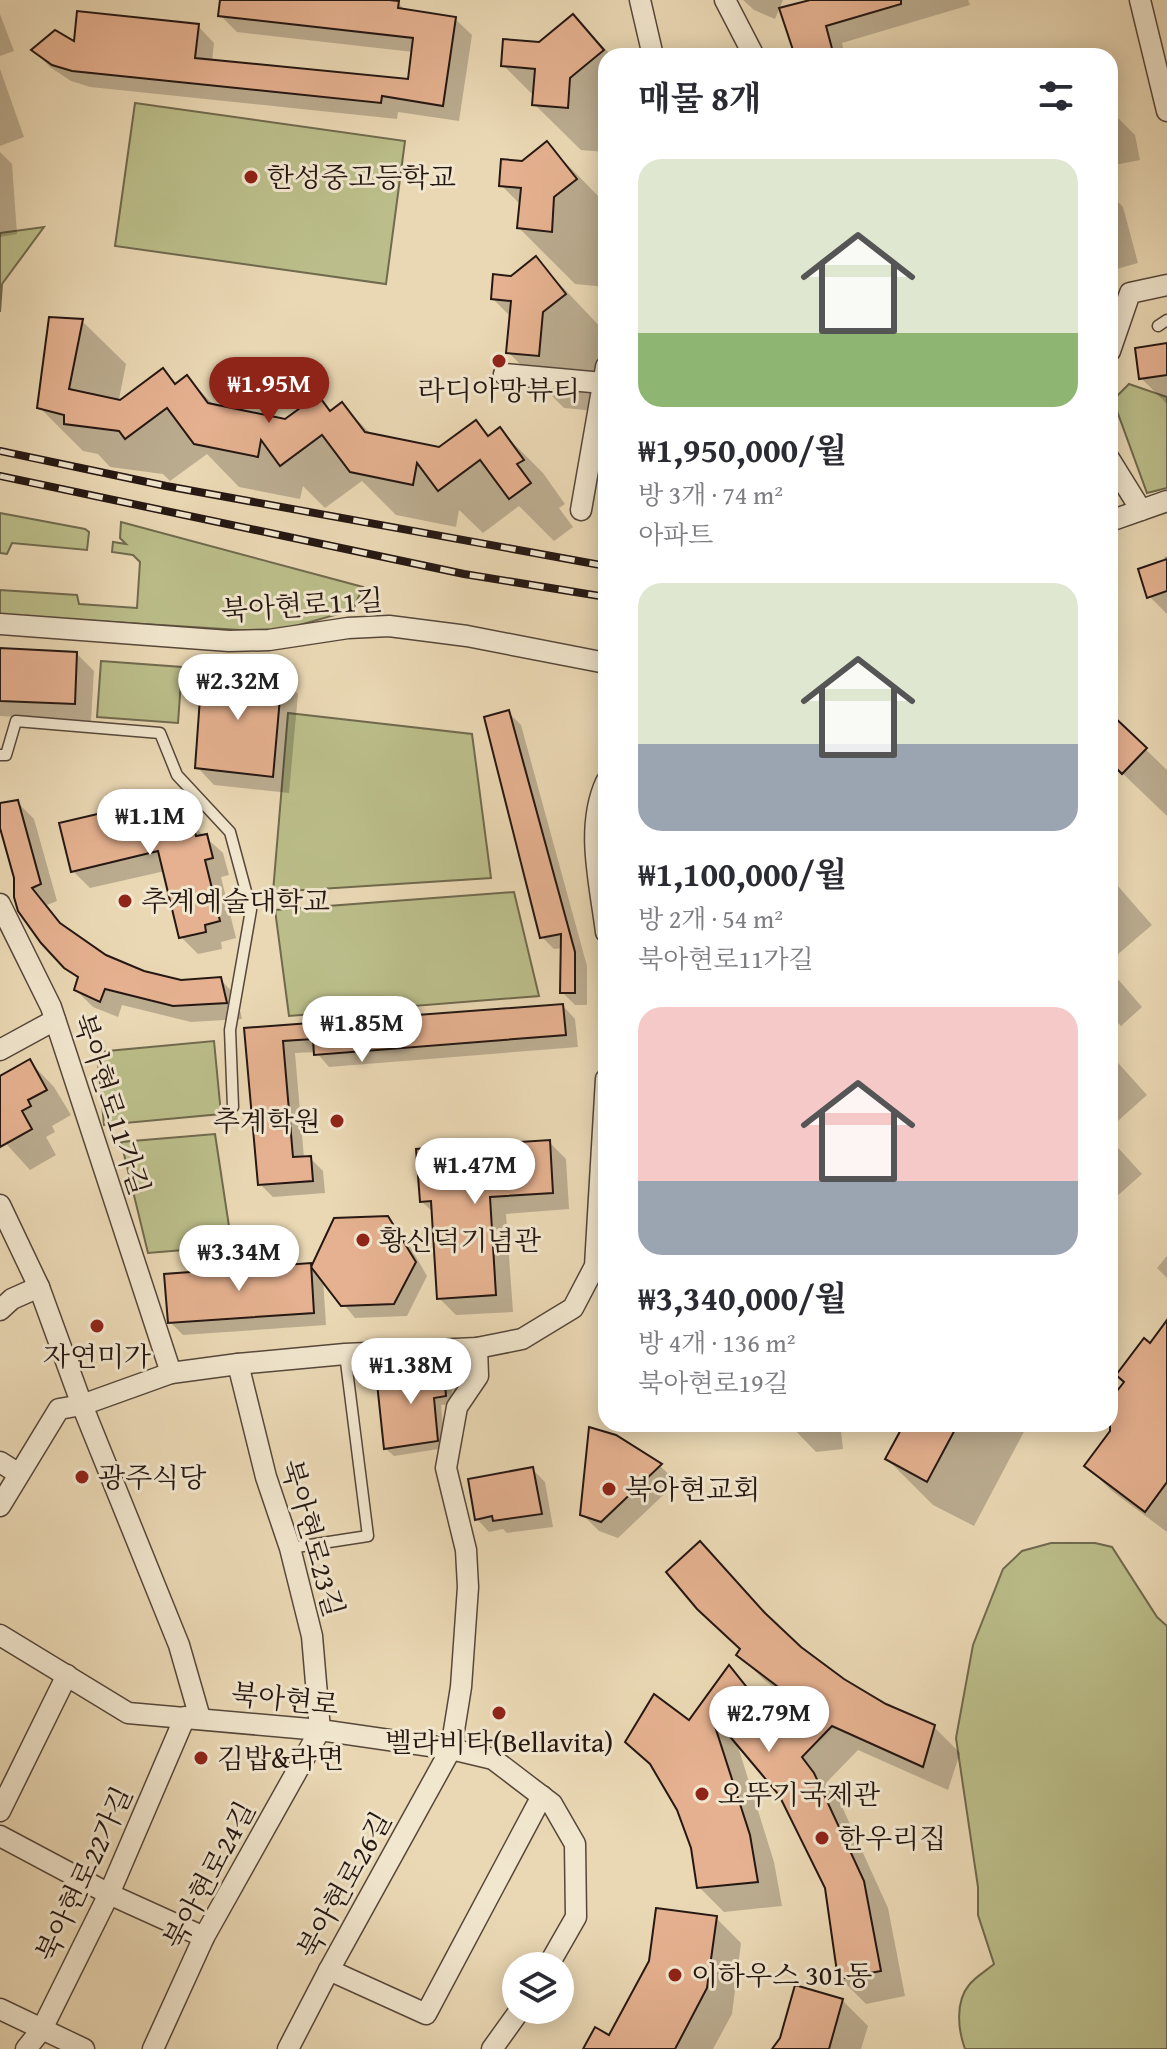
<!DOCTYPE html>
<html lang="ko">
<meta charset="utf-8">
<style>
body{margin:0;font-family:"Gentium Book Plus","Noto Serif KR",serif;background:#f7f7f7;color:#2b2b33;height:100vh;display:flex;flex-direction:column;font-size:30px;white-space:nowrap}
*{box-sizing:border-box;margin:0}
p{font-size:26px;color:#7c7c81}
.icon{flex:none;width:44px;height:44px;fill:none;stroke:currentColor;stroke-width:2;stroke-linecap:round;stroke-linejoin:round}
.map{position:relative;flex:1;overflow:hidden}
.side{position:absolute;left:598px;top:48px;width:520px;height:1384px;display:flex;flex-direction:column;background:#fff;border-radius:24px;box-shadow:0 4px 20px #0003}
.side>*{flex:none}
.buttons{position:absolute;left:502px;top:1952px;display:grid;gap:16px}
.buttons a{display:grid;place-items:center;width:72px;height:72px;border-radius:50%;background:#fff;box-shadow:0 4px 20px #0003;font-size:40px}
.price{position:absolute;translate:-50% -68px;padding:0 18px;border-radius:28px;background:#fff;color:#222;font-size:26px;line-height:52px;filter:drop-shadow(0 2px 4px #0008)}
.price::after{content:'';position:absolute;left:50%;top:48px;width:24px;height:18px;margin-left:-12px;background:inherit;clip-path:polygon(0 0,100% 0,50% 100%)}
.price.on{background:#8f2418;color:#fff}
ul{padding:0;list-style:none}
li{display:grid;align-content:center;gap:16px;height:424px;padding:0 40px}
li span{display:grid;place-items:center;height:248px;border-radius:24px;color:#555}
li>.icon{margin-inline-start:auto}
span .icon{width:144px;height:144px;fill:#fffc;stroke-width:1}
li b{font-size:34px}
h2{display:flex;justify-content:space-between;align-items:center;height:96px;padding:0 40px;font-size:34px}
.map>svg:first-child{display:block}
.green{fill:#bbbe8a;stroke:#706a4e;stroke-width:2}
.shadow{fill:#0003}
.building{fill:#e5b190;stroke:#251712;stroke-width:2}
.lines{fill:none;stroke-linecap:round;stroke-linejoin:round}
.service-casing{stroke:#56473a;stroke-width:13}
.minor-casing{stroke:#56473a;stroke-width:23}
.service{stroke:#f1e6ce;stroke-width:10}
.minor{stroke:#f1e6ce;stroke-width:20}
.rail-casing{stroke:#251712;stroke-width:8}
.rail{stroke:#f1e6ce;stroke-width:5;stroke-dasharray:15;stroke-linecap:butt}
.poi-dot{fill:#8f2418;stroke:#f1e6ce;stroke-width:3}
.labels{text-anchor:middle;stroke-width:6;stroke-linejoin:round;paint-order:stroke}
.poi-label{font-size:28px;fill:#251712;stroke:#f1e6ce;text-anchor:start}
.street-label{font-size:28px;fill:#251712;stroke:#f1e6ce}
</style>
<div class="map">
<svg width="1167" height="2049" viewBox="0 0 1167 2049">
<rect width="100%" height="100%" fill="#ead8b4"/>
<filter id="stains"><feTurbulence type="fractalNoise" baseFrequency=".0025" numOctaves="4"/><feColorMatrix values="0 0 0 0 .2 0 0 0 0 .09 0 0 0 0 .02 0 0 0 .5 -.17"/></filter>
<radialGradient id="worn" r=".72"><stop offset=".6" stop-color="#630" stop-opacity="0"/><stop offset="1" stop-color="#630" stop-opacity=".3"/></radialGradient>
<g class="green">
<polygon points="135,103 405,141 386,284 115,246"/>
<polygon points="44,227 2,284 0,312 0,233"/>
<polygon points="1129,384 1167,397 1167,488 1147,493 1113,400"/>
<polygon points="0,513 85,529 89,532 87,550 12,543 7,554 0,553"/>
<polygon points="121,522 363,587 353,610 274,632 0,615 0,590 77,595 79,604 137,608 140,562 133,555 112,552 113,542 126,544 120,538"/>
<polygon points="101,661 182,667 178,723 97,717"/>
<polygon points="288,713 472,734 491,878 273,892"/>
<polygon points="514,892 539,996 289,1016 275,910"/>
<polygon points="214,1041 221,1114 104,1125 97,1052"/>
<polygon points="215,1134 232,1246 148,1253 121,1142"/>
<path d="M1051,1543H1095L1112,1547L1157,1617L1167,1626V2049H965C958,2030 955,2002 969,1985C975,1977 986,1971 994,1964L978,1915V1887L956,1738L973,1645L1003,1569L1022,1551Z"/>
</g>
<g class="shadow">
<polygon points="222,0 372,0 398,3 406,11 455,19 472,35 459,121 398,112 397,119 90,87 71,81 50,67 34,50 198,26 214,43 212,62 409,81 413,52 237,32 220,15"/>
<polygon points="743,0 783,0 775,19 754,10"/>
<polygon points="818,0 968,0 970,5 842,43 845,56 795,56"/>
<polygon points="0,14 14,51 0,56"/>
<polygon points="573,16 612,56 606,56 606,152 581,150 534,104 535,97 503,65 540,44"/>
<polygon points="0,69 24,137 0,146"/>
<polygon points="1118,118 1135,135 1140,160 1110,166 1110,119"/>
<polygon points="547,144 606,204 606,287 575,284 519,228 521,205 501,185"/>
<polygon points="0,152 12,164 17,234 0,237"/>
<polygon points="1110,194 1123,207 1138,263 1110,271"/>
<polygon points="536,259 606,333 606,362 595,411 564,408 508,352 511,317 493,299 512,278"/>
<polygon points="82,321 126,364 118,404 163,371 177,385 187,378 216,407 285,422 318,397 332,412 342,405 373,436 439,449 475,423 490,437 500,430 543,473 565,504 559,508 573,527 554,541 519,506 483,533 459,510 456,527 396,515 362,481 325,508 303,486 300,499 239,487 207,454 170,481 163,474 110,467 98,454 83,451 39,407"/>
<polygon points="1167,345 1167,404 1141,378"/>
<polygon points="1167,556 1167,614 1149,596 1166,562 1164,557"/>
<polygon points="0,650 77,654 94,671 91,721 0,716"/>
<polygon points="281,677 298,694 289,793 214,785 197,767"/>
<polygon points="508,712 521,725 587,966 587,1005 575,1005 562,992 563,948 554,949 542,937"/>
<polygon points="1110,715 1167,770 1167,816 1119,770 1110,779"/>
<polygon points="17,802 34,819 57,901 47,905 67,931 105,957 143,972 181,982 220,979 237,997 242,1019 191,1022 122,1005 118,1017 93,1007 76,990 79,980 66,966 16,878 0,820 0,805"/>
<polygon points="148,804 158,814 167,812 182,827 192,825 223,853 229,875 221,877 236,938 221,942 222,949 198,954 181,937 165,871 90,888 73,871"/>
<polygon points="1110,877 1152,925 1110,961"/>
<polygon points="1110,970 1142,1007 1121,1026 1110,1015"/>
<polygon points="563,1006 575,1019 578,1047 329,1067 316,1052 295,1053 304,1158 310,1158 323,1171 325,1193 273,1197 260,1184 247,1030"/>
<polygon points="1110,1054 1147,1095 1110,1128"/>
<polygon points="29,1061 54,1087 71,1115 52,1126 55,1132 46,1137 56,1155 30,1170 0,1137 0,1078"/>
<polygon points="1110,1139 1142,1174 1116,1197 1110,1192"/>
<polygon points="549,1142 566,1159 569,1209 506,1214 513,1312 456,1315 439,1298 434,1213 421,1201"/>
<polygon points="388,1218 401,1231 427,1276 407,1316 355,1318 323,1279 326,1325 183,1335 170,1322 310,1265 313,1268"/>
<polygon points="1167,1256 1167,1278 1157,1268"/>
<polygon points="1167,1324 1167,1532 1112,1491 1086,1466 1116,1427 1110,1412 1110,1404"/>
<polygon points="442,1365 450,1373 453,1404 441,1405 445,1448 394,1456 385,1448 410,1383"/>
<polygon points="789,1424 859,1424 859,1429 841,1431 843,1449 816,1452"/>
<polygon points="906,1424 1028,1424 974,1526 933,1505 887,1459"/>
<polygon points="615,1437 660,1466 677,1482 618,1538 599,1531 582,1514"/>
<polygon points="532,1469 545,1482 553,1527 507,1533 503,1529 489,1532 477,1519"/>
<polygon points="782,1632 843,1681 885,1705 934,1727 960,1753 948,1790 858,1750 826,1783 839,1800 888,1908 905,1996 866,2004 840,1978 826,1887 780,1794 736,1740 774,1862 782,1906 724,1912 699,1887 693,1848 679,1809 656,1770 729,1668 754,1693 778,1724 797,1705 764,1680 739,1655"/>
<polygon points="716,1918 741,1943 732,2014 713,2049 585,2049 610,2038"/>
<polygon points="842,2000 868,2026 861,2049 775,2049"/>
</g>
<g class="building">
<polygon points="220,0 389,0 399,1 398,8 456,17 443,106 382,96 381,103 72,71 52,65 31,50 55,30 74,41 77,11 199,24 195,58 408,79 413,38 218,16"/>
<polygon points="810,0 901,0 901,4 826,26 834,56 795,56 779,8"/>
<polygon points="573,14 604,50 570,78 568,108 532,105 535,69 501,66 503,39 539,42"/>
<polygon points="547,141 577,179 554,197 552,232 517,228 521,188 499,186 501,159 522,161"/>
<polygon points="536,256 566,294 543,312 539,356 506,353 511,301 491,299 493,274 511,276"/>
<polygon points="49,317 83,319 69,389 120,400 163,368 175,384 187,375 208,403 285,419 318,395 330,411 342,402 365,432 439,447 476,420 488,436 500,427 524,460 517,464 531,483 509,499 480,460 438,491 417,463 413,485 350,472 322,435 280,466 261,440 258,457 194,444 167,408 125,439 119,431 64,424 64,415 37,408"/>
<polygon points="1167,343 1167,375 1139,379 1135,348"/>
<polygon points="1167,559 1167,591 1147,598 1138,569"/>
<polygon points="0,648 77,652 75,704 0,701"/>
<polygon points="202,670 282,675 273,777 195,768"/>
<polygon points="509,710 575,952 575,993 560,993 561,934 540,938 484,717"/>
<polygon points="1110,713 1147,748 1122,774 1110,762"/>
<polygon points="18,800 41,884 32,888 60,923 106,955 144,971 181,980 221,977 227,1003 173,1006 105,989 100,1002 74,990 78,977 64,968 41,943 18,911 14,897 14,878 0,828 0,803"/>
<polygon points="149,802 152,813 167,809 172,827 192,822 196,836 207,834 213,858 205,860 220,921 205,925 206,932 179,938 158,851 71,872 59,823"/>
<polygon points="563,1004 566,1035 314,1055 313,1039 283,1041 293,1157 311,1156 313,1181 258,1185 244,1028"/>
<polygon points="30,1059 47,1090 28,1100 31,1106 22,1111 32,1129 0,1147 0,1076"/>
<polygon points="550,1140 553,1193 490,1197 496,1295 437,1299 431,1201 420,1202 416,1149"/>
<polygon points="388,1216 416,1262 394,1304 341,1306 311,1267 334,1218"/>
<polygon points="311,1263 314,1313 168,1323 164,1274"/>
<polygon points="1167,1320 1167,1482 1145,1512 1084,1466 1110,1431 1110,1400 1124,1382 1116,1375 1144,1338 1150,1343"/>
<polygon points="443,1363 446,1396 434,1398 438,1441 384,1449 377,1383 407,1381 406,1366"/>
<polygon points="904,1424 958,1424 927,1482 885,1459"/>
<polygon points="589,1427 616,1435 662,1464 601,1522 580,1515"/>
<polygon points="533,1467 542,1514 493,1521 492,1516 475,1520 468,1479"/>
<polygon points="700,1541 765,1613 801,1647 844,1679 886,1704 935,1725 923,1767 832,1726 802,1757 814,1773 864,1881 881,1971 838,1979 825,1888 779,1795 711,1714 750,1835 758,1882 697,1888 691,1848 677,1810 650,1764 625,1742 654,1694 689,1720 729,1665 776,1724 798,1702 736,1655 740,1649 697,1609 666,1572"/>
<polygon points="656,1908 717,1916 707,1988 675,2049 583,2049 595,2027 609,2035 649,1961"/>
<polygon points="795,1985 843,1999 829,2049 772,2049 780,2038"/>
</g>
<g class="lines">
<g class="service-casing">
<g id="service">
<polyline points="1158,326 1167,320"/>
<polyline points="0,755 6,755 16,721 160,733 177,775 230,832 251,910 230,1030 233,1107"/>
<polyline points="290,1548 368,1536 345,1354"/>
</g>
</g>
<g class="minor-casing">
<g id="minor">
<polyline points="640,0 653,56"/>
<polyline points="725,0 754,56"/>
<polyline points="1140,0 1167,111"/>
<polyline points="1110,351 1130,293 1167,285"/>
<polyline points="504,374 603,383"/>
<polyline points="1110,460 1141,510"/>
<polyline points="581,510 606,367"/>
<polyline points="1110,521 1167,501"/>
<polyline points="0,624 229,641 269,640 348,628 389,626 467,636 606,663"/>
<path d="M606,782C585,828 600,883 606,932"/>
<polyline points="0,904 51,1007 171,1373"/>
<polyline points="0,1050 55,1020"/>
<polyline points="0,1205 39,1287 82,1405 179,1645 200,1718"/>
<polyline points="0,1310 12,1299 39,1287"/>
<polyline points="238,1364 266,1477 290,1548 312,1636 320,1730"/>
<polyline points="0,1462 19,1474"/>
<polyline points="0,1506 59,1409 82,1405 171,1373 238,1364 345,1354 477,1348 522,1339 573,1308 595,1266 606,1079"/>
<polyline points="0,1635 128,1713 320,1730 451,1749 493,1759 552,1804 575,1844 576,1917 548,1966"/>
<polyline points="0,1811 67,1675"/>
<polyline points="0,1836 109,1894 204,1937"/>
<polyline points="329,1970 426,2014 542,1796"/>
<polyline points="0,2009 84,2049"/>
<polyline points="26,2049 42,2029 109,1894 185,1717"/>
<polyline points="153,2049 204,1937 320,1730"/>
<polyline points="288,2049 329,1970 451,1749 461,1687 468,1587 466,1550 446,1468 457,1407 478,1376 477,1348"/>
<polyline points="492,2049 520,2010"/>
</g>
</g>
<use href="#service" class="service"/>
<use href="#minor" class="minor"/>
<g class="rail-casing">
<g id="rail">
<polyline points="0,451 166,486 606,566"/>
<polyline points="0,476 464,574 606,597"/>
</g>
</g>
<use href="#rail" class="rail"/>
</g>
<g class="poi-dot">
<circle cx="251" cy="177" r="8"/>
<circle cx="499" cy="361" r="8"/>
<circle cx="125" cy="901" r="8"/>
<circle cx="337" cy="1121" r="8"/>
<circle cx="363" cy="1240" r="8"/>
<circle cx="97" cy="1326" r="8"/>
<circle cx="82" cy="1477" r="8"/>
<circle cx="609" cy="1489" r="8"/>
<circle cx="499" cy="1713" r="8"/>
<circle cx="201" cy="1758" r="8"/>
<circle cx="702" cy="1794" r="8"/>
<circle cx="822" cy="1838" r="8"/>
<circle cx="675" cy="1975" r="8"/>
</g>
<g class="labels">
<g class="poi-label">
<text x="267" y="187">한성중고등학교</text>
<text x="499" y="400" text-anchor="middle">라디아망뷰티</text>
<text x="141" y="911">추계예술대학교</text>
<text x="321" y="1131" text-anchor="end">추계학원</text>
<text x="379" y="1250">황신덕기념관</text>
<text x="97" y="1366" text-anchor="middle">자연미가</text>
<text x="98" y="1487">광주식당</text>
<text x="625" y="1499">북아현교회</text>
<text x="499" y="1752" text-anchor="middle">벨라비타(Bellavita)</text>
<text x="217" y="1768">김밥&amp;라면</text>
<text x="718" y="1804">오뚜기국제관</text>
<text x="838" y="1848">한우리집</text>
<text x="691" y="1985">이하우스 301동</text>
</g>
<g class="street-label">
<text transform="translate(302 605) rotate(-4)" y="10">북아현로11길</text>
<text transform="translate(112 1104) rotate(72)" y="10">북아현로11가길</text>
<text transform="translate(313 1538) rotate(74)" y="10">북아현로23길</text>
<text transform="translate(285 1699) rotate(6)" y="10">북아현로</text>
<text transform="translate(84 1874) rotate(-65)" y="10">북아현로22가길</text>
<text transform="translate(209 1875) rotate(-62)" y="10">북아현로24길</text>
<text transform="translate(344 1885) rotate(-61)" y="10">북아현로26길</text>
</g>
</g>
<rect width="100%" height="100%" filter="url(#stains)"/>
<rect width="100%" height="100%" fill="url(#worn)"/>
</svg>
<div class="buttons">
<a><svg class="icon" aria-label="layers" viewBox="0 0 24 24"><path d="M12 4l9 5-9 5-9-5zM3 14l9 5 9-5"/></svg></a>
</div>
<b class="price on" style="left:269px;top:425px">₩1.95M</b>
<b class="price" style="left:238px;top:722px">₩2.32M</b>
<b class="price" style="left:150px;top:857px">₩1.1M</b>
<b class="price" style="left:362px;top:1064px">₩1.85M</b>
<b class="price" style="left:475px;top:1206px">₩1.47M</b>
<b class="price" style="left:239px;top:1293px">₩3.34M</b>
<b class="price" style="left:411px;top:1406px">₩1.38M</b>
<b class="price" style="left:769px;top:1754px">₩2.79M</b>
<section class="side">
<h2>매물 8개<svg class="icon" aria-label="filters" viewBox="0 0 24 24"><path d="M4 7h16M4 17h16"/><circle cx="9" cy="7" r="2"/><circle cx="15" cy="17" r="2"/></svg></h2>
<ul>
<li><span style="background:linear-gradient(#dfe7d0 70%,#8fb573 0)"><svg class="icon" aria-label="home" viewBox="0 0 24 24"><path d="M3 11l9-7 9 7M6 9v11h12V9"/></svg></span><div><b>₩1,950,000/월</b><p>방 3개 · 74 m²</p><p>아파트</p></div></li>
<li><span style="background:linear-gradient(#dfe7d0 65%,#9aa5b1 0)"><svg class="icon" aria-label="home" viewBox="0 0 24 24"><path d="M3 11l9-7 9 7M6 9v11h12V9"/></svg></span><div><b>₩1,100,000/월</b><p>방 2개 · 54 m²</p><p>북아현로11가길</p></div></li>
<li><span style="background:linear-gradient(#f6c9c9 70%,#9aa5b1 0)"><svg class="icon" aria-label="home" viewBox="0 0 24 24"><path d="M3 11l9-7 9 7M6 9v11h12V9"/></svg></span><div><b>₩3,340,000/월</b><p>방 4개 · 136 m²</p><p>북아현로19길</p></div></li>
</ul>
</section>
</div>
